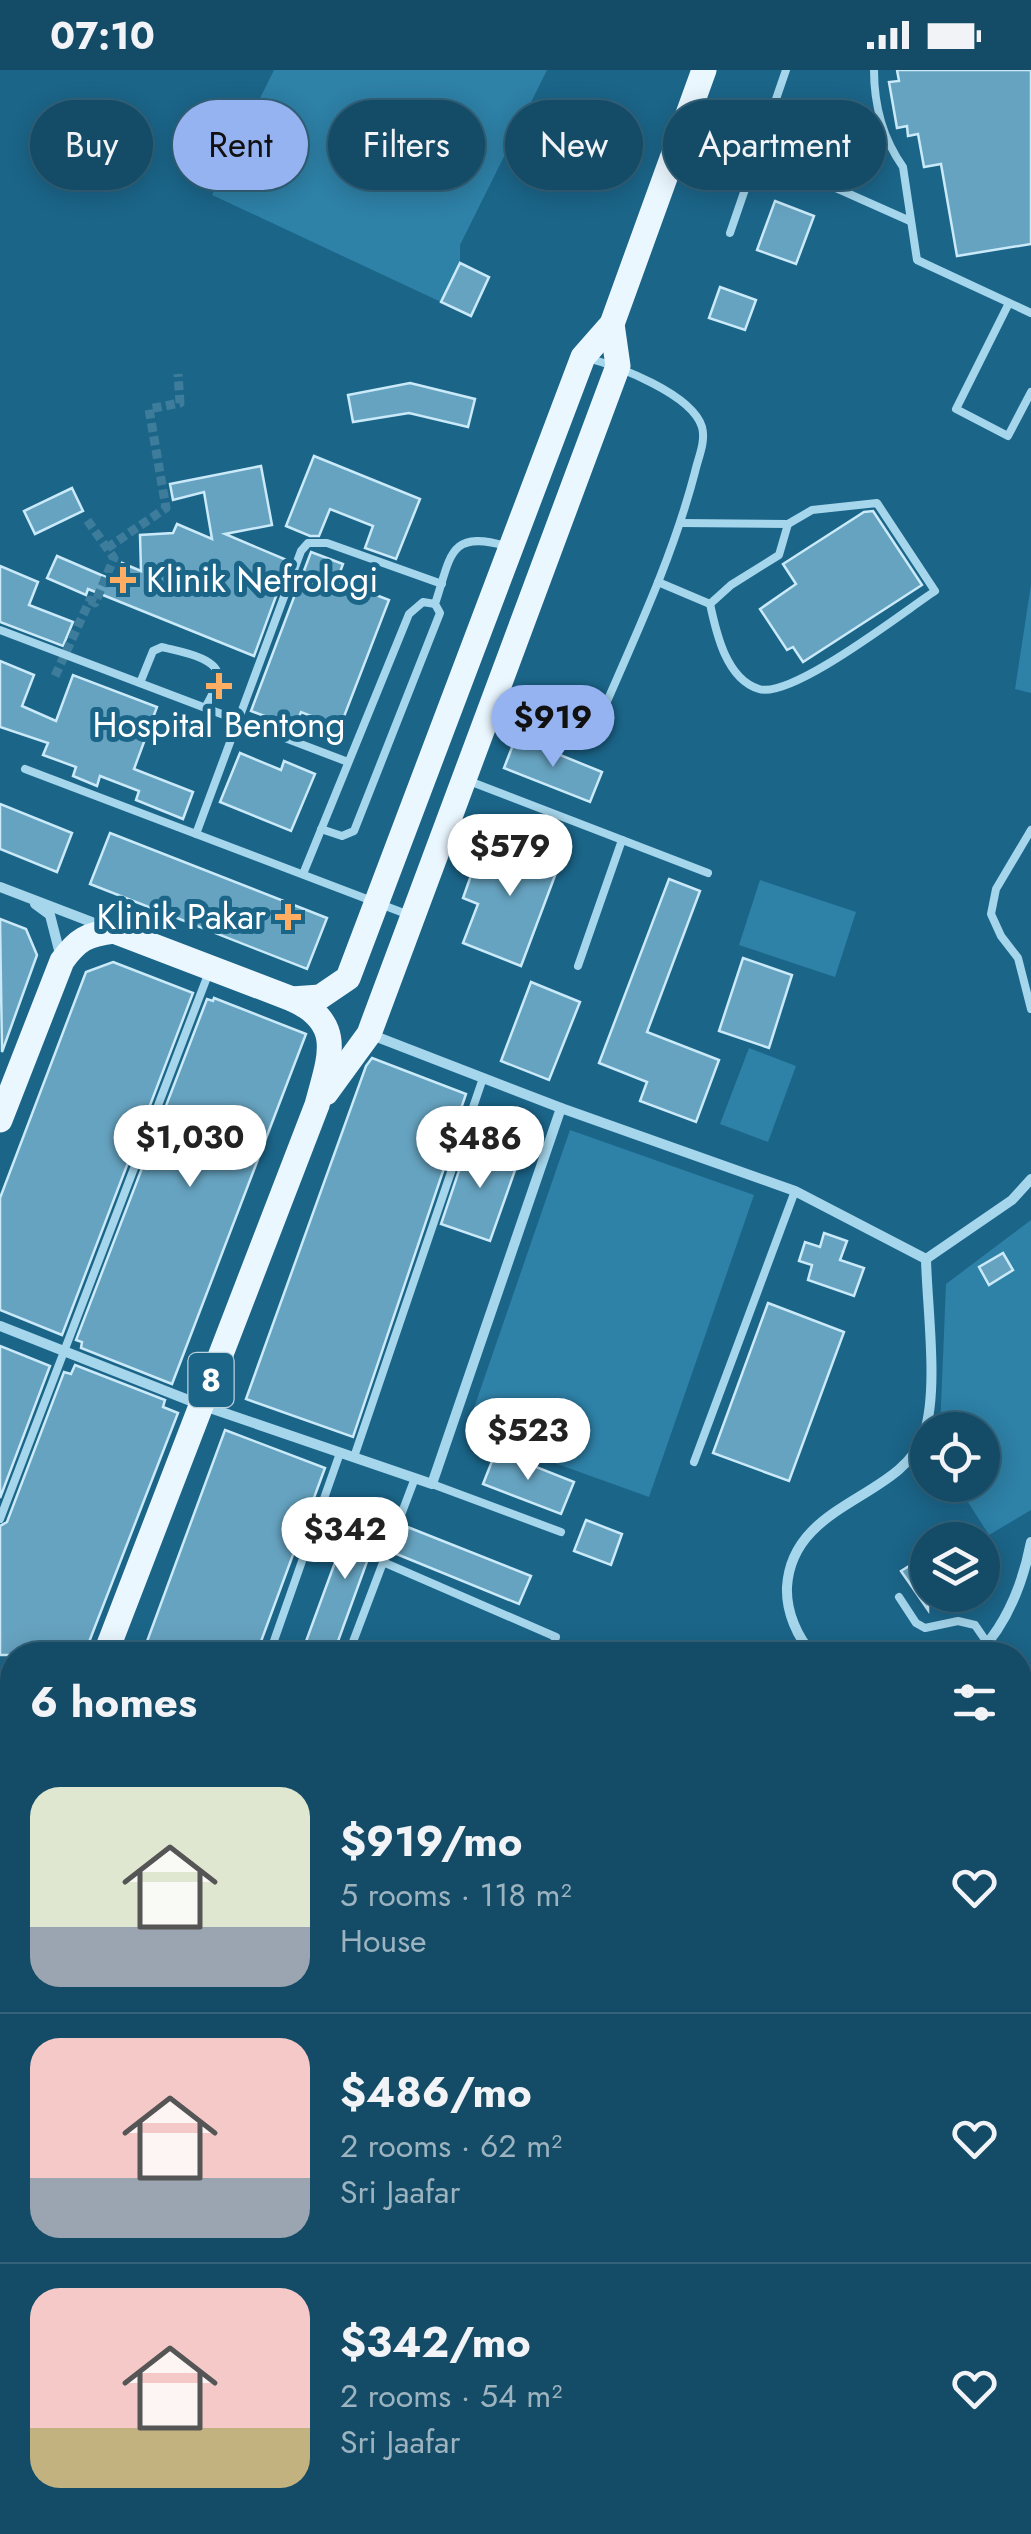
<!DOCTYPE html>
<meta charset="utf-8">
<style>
body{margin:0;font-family:Jost,sans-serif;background:#215670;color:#f1f3f6;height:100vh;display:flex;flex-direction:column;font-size:38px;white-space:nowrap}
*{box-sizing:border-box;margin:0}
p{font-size:32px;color:#9db4c0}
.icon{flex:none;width:55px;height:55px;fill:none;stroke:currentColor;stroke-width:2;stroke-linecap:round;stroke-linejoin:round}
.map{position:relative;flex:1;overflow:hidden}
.panel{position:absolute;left:0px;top:1572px;width:1032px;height:892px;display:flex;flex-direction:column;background:#144c67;border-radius:40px 40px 0 0;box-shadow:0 5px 25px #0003,0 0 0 2px #33637b}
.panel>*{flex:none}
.hud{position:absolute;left:30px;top:30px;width:972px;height:90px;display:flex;gap:20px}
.tools{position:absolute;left:910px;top:1342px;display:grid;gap:20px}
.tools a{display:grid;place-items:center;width:90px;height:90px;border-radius:50%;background:#144c67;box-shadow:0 5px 25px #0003,0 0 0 2px #33637b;font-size:50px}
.price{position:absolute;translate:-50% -85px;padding:0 22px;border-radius:35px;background:#fff;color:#222;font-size:32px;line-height:65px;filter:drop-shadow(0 2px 5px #0008)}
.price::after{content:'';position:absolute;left:50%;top:60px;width:30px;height:22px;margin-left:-15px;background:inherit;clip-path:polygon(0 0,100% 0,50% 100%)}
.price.active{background:#95b2f1;color:#111}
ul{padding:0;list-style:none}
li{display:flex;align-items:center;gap:30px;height:250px;padding:0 30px}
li+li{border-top:2px solid #33637b}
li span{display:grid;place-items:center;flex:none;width:280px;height:200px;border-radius:30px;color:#555}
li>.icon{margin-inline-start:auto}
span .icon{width:120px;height:120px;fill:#fffc;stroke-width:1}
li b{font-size:42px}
h2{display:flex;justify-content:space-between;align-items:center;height:120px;padding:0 30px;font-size:42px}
.pill{padding:0 35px;border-radius:45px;background:#144c67;box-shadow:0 5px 25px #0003,0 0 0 2px #33637b;font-size:35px;line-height:90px}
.pill.active{background:#95b2f1;color:#111}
.status{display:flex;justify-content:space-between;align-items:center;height:70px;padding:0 50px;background:#144c67;direction:ltr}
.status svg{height:28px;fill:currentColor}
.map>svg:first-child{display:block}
.green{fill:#2e81a7}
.building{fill:#66a3c0;stroke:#caeaf9;stroke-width:2.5}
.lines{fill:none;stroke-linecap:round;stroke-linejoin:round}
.pedestrian-tunnel{stroke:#3d7c9b;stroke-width:9;stroke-dasharray:9 4.5;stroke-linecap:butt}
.service{stroke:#a5d6ec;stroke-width:8}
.minor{stroke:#a5d6ec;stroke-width:10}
.primary{stroke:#ebf7ff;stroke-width:25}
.poi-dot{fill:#fead62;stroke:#1b6589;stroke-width:4}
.labels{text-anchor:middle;stroke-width:10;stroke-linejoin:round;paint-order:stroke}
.shield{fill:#1b6589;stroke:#bbd1dc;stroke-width:2.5}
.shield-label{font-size:32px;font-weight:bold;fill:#fff}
.poi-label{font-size:35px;fill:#fff;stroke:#1b6589;text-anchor:start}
</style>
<div class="status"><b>07:10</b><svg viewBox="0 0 49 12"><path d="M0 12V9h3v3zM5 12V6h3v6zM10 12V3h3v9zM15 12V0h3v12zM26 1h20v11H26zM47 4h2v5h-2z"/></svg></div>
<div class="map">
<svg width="1031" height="2464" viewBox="0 0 1031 2464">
<rect width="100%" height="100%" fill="#1b6589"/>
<g class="green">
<polygon points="274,0 547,0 460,175 460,193 441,232 212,125"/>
<polygon points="1031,515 1031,623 1015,619"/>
<polygon points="760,810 856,842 835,907 739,875"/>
<polygon points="749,978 796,996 768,1072 720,1054"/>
<polygon points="570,1060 754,1125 649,1427 466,1361"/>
<polygon points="1031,1150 1031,1440 989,1465 957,1415 982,1415 982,1360 940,1360 946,1214"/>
</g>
<g class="building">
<polygon points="897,0 1031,0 1031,174 957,186 941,94 924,97 918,64 908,66 907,56 897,58 889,12 899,11"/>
<polygon points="775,131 814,146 796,194 757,180"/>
<polygon points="460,193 489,207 471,246 441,232"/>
<polygon points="720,217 756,230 745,260 709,248"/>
<polygon points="410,313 475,329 468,357 409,343 353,352 348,325"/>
<polygon points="314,386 420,429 396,489 365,478 373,456 330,439 319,466 310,466 286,456"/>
<polygon points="261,396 272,455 225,464 289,491 254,586 88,519 86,525 47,508 57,486 115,511 122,493 141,501 140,465 173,463 177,454 212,469 204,422 173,430 170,414"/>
<polygon points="72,418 83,441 35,464 24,441"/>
<polygon points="873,441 922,515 803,592 793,577 787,580 760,539 796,514 783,494 864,442"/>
<polygon points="311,482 343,494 337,510 389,530 340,657 301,642 295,657 251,641"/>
<polygon points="0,496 38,512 29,535 73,552 63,576 0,552"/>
<polygon points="0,591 34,605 22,636 56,651 73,605 157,637 134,699 193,722 183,749 136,730 139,721 100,706 97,716 73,706 76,697 43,685 48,673 0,657"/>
<polygon points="516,667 602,702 590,732 504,698"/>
<polygon points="240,683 281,700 284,691 315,704 291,761 220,732"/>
<polygon points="0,734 72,763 57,802 0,779"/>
<polygon points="110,763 327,848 307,899 90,814"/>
<polygon points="505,765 562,787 521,896 463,873 478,834 463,828 475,794 492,800"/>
<polygon points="669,809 700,821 647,962 719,990 696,1052 640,1031 647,1012 599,993"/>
<polygon points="0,849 26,859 37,885 2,982"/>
<polygon points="743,888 792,905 769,978 719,961"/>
<polygon points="113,892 193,923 62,1265 0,1240 0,1128 86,902"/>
<polygon points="531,912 580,932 549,1010 501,991"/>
<polygon points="214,928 306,964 172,1314 81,1278 82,1272 76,1270 207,929 213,931"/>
<polygon points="372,988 466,1024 452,1065 455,1066 353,1367 246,1329 366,996"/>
<polygon points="469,1071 519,1089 490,1171 441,1154"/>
<polygon points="824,1163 847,1171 840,1190 864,1198 854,1226 808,1210 812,1195 799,1191 805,1172 820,1177"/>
<polygon points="1003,1183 1013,1200 989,1215 979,1197"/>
<polygon points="768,1233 844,1262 789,1411 713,1383"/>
<polygon points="0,1276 50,1296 0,1428"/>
<polygon points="75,1295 165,1330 163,1337 178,1343 84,1585 0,1585 0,1456 7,1452 64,1302 71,1304"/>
<polygon points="225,1360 325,1398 256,1585 142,1585"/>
<polygon points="496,1381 574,1412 561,1444 483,1414"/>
<polygon points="355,1438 391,1451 381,1478 373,1475 333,1585 301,1585"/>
<polygon points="586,1450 622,1464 611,1495 574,1481"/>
<polygon points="405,1456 531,1506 519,1534 394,1483"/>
<polygon points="928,1484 928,1540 901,1501"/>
</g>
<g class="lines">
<g class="pedestrian-tunnel">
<polyline points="107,478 166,438 149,339 180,333 178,304"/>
<polyline points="55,606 90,530 95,533 114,488 85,447"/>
</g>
<g class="service">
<path d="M874,0C874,34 883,69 903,97L917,190L1031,243"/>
<polyline points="690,53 910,151"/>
<polyline points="730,163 786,0"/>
<polyline points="1009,233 956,339 1008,366 1031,322"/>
<path d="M587,288C618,296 692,324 702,357C706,372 698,388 695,402C671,494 629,579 592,666"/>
<path d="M658,512L710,534C716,562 726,609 759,619C792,629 903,542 935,521L877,433L812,440L788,454L681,453"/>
<polyline points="710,534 731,515 779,485 788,454"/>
<polyline points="0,560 348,692"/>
<path d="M140,613L153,581L162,577C176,581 219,587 218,607C218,616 209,630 205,638"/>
<polyline points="25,699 409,845"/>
<polyline points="469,711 708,803"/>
<path d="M321,759L342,766L354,761L440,543L435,534C451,487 448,459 506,476"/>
<polyline points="1031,760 996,819 991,844 1001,866 1018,888 1031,939"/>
<polyline points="196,764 301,481 308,473 327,473 442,514"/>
<polyline points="303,804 409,544 423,532 435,534"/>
<polyline points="578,896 622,770"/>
<polyline points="354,1387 483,1008"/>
<polyline points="694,1392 795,1121"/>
<polyline points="432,1414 561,1462"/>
<polyline points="0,1449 209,902"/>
<polyline points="383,1492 556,1567 550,1585"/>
<polyline points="899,1527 916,1553 925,1558 958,1551 975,1555 988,1574"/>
<polyline points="269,1585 340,1383"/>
<polyline points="348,1585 415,1408"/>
<polyline points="1020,1769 1031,1756"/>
<polyline points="0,1881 12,1886"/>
<polyline points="0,2235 5,2236"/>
<polyline points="0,2340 12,2343"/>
<polyline points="337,2452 372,2464"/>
<polyline points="1006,2452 1031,2457"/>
<polyline points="386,2464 402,2452"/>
</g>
<g class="minor">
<polyline points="0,817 102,856"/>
<polyline points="35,834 50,845 61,888"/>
<polyline points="372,965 561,1038 795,1121 926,1189"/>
<polyline points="926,1189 1012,1130 1031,1109"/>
<polyline points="0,1256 201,1335 432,1414 561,1038"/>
<path d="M814,1585C797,1568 786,1541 787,1517C792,1431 903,1429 924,1364C939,1320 927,1237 926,1189"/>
<path d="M977,1585C1007,1554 1023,1513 1031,1472"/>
<polyline points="0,1693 12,1698"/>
<polyline points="943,2464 945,2452"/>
</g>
<g class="primary">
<polyline points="292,929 320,927 348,908 583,287 612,254 704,0"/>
<polyline points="326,1023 369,964 618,296 612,254"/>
<path d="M0,1050L62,891C77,870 87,864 114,861L292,929C346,953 329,989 317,1035L105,1585"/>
<polyline points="0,1858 12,1824"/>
</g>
</g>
<g class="poi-dot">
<path d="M118 495h10v10h10v10h-10v10h-10v-10h-10v-10h10z"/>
<path d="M214 601h10v10h10v10h-10v10h-10v-10h-10v-10h10z"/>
<path d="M283 832h10v10h10v10h-10v10h-10v-10h-10v-10h10z"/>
</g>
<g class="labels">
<rect class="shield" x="188.5" y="1283" width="45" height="54" rx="8"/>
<g class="shield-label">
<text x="211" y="1321">8</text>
</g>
<g class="poi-label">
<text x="146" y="522">Klinik Nefrologi</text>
<text x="219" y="667" text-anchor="middle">Hospital Bentong</text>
<text x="266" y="859" text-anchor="end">Klinik Pakar</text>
</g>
</g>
</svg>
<div class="tools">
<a><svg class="icon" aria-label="locate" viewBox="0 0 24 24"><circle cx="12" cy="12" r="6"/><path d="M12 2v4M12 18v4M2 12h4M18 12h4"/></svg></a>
<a><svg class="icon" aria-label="layers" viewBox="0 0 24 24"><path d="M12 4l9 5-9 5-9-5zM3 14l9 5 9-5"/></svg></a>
</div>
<b class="price active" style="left:553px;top:700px">$919</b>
<b class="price" style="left:510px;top:829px">$579</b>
<b class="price" style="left:190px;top:1120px">$1,030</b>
<b class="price" style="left:480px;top:1121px">$486</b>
<b class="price" style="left:528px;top:1413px">$523</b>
<b class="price" style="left:345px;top:1512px">$342</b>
<div class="hud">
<a class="pill">Buy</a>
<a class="pill active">Rent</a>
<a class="pill">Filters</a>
<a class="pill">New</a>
<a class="pill">Apartment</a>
</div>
<section class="panel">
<h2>6 homes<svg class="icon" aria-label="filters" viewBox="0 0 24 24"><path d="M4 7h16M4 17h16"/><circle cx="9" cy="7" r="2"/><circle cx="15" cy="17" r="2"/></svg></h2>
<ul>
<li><span style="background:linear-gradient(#dfe7d0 70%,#9aa5b1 0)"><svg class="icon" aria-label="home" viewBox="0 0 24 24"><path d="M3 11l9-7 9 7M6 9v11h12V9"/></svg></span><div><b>$919/mo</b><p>5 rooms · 118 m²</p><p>House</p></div><svg class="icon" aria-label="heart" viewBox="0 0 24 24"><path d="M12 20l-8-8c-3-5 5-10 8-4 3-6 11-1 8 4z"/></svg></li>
<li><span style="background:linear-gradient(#f6c9c9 70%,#9aa5b1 0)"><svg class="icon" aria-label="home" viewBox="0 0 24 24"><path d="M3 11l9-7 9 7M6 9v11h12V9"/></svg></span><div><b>$486/mo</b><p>2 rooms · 62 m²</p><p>Sri Jaafar</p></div><svg class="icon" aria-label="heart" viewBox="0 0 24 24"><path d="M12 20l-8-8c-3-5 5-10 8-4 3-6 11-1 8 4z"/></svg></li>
<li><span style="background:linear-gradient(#f6c9c9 70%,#c2b280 0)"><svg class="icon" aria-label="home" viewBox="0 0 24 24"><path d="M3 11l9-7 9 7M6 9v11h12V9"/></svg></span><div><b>$342/mo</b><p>2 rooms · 54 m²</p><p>Sri Jaafar</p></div><svg class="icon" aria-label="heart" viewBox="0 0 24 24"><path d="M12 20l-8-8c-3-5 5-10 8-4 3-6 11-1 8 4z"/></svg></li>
</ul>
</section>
</div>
